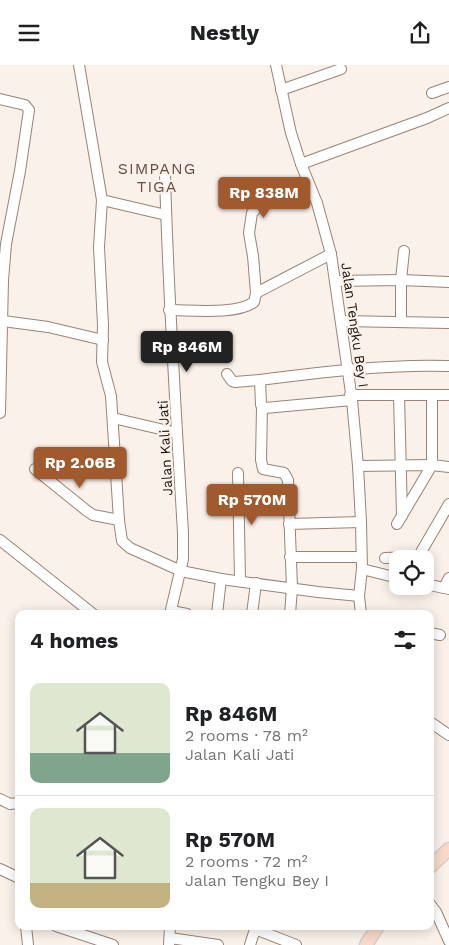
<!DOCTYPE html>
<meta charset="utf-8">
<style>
body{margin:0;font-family:"Work Sans",sans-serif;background:#f2f2f2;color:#202124;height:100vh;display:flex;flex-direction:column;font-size:19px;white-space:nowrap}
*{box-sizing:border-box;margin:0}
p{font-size:16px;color:#757577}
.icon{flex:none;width:28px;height:28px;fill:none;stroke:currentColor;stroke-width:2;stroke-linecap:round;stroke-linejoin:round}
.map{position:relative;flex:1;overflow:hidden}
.sheet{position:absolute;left:15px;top:545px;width:419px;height:320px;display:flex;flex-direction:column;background:#fff;border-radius:10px;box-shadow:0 2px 12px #0003}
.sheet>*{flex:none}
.fabs{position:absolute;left:389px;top:485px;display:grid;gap:10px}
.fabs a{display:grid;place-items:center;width:45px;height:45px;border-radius:10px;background:#fff;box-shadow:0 2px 12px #0003;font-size:25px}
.price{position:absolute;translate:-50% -42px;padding:0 11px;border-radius:5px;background:#a05a2e;color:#fff;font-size:16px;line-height:32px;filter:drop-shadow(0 1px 2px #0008)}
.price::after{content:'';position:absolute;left:50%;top:30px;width:15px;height:11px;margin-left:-8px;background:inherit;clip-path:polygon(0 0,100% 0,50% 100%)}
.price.active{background:#222;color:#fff}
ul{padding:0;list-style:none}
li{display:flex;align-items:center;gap:15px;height:125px;padding:0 15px}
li+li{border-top:1px solid #e0e0e0}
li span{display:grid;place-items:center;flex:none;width:140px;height:100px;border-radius:10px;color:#555}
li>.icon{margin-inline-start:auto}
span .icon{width:60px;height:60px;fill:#fffc;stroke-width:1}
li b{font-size:21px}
h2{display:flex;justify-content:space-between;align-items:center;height:60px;padding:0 15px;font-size:21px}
header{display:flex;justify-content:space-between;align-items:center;height:65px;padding:0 15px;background:#fff;font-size:22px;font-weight:700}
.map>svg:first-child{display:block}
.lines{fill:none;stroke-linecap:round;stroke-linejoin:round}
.minor-casing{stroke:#9a8376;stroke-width:12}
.major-casing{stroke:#d2d0cf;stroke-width:15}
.minor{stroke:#fff;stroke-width:10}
.major{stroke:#f9d9c7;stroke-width:12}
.labels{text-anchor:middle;stroke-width:4.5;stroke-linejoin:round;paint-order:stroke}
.street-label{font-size:14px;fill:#1d140f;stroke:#fbf1eb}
.quarter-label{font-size:16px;letter-spacing:1px;fill:#665045;stroke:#fbf1eb}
</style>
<header><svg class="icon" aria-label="menu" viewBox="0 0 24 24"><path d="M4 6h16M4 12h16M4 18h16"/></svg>Nestly<svg class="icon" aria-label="share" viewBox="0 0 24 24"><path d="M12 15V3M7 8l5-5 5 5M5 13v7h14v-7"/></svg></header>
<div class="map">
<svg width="449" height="880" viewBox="0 0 449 880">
<rect width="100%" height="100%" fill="#fbf1eb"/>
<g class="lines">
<g class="minor-casing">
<g id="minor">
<polyline points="79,0 102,135 99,182 103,260 102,297 111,331 119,455 122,476 130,483 181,506 221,514 318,527 359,531"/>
<polyline points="276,0 291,68 301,99 317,138 331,189 352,335 358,401 361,457 362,504 359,531 361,549"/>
<polyline points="281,25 341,4"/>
<polyline points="432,28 449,22"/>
<polyline points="0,34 25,40 29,45 20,106 6,179 3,215 0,348"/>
<polyline points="301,99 427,53 449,43"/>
<path d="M165,109C168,229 176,348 183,468V494L170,549"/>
<polyline points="102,135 166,150"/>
<polyline points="335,216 401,215 449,217"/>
<polyline points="256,228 253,191 249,168 252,148 259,141 308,117"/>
<path d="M169,245C191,245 237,250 254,237L256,228L331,189"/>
<polyline points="3,256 48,262 103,275"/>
<polyline points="341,256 449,258"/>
<polyline points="401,257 401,215 404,186"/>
<polyline points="227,309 232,316 235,317 260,315"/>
<polyline points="350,330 449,330"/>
<polyline points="399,330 402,451"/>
<path d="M352,335L265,343L261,340L260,315C323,307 386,299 449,301"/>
<polyline points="262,342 261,395 263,404 284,408 288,415 292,523 290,549"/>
<polyline points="113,353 177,368"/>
<polyline points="358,401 432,400 449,402"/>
<polyline points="35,404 87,446 93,450 119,455"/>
<polyline points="238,408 240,515"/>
<polyline points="289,459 361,457"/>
<polyline points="397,459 432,400 432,330"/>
<polyline points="0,475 93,549"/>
<polyline points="290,492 361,492"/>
<polyline points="385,493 418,492"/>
<polyline points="417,494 449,439"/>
<polyline points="362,504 398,513"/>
<polyline points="425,519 449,524"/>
<polyline points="444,523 449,513"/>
<polyline points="171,546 187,549"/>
<polyline points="217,549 221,514"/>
<polyline points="252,549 256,518"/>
<polyline points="430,568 440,570"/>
<polyline points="430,657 449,670"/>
<polyline points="0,734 10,739 19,738"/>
<polyline points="0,804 19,813"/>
<polyline points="430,839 436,847 449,876"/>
<polyline points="26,861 28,880"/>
<polyline points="56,861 113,880"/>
<polyline points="255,864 296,880"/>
<polyline points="170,873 218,880"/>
<polyline points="169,880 170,861"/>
<polyline points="250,880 256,861"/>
</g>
</g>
<g class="major-casing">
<g id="major">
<polyline points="430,802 449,784"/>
<polyline points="366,880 378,861"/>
</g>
</g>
<use href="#minor" class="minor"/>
<use href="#major" class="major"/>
</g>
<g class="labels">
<g class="street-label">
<text transform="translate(355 260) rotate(82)" y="5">Jalan Tengku Bey I</text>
<text transform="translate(165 383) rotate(-93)" y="5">Jalan Kali Jati</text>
</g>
<g class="quarter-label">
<text x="157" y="109">SIMPANG<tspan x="157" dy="18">TIGA</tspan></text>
</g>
</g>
</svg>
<div class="fabs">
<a><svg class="icon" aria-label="locate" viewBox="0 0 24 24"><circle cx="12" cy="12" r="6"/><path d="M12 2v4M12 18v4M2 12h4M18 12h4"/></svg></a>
</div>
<b class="price" style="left:264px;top:154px">Rp 838M</b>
<b class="price active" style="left:187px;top:308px">Rp 846M</b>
<b class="price" style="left:80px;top:424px">Rp 2.06B</b>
<b class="price" style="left:252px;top:461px">Rp 570M</b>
<section class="sheet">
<h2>4 homes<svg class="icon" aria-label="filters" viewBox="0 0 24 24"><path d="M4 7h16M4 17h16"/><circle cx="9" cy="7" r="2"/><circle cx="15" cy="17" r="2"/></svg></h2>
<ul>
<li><span style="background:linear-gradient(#dfe7d0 70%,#7fa58c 0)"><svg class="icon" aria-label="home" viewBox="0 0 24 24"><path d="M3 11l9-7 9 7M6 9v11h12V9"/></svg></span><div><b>Rp 846M</b><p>2 rooms · 78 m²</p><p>Jalan Kali Jati</p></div></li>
<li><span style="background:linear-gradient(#dfe7d0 75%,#c2b280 0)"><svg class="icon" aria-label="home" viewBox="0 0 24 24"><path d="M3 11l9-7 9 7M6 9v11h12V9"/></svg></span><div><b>Rp 570M</b><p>2 rooms · 72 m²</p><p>Jalan Tengku Bey I</p></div></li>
</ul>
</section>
</div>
